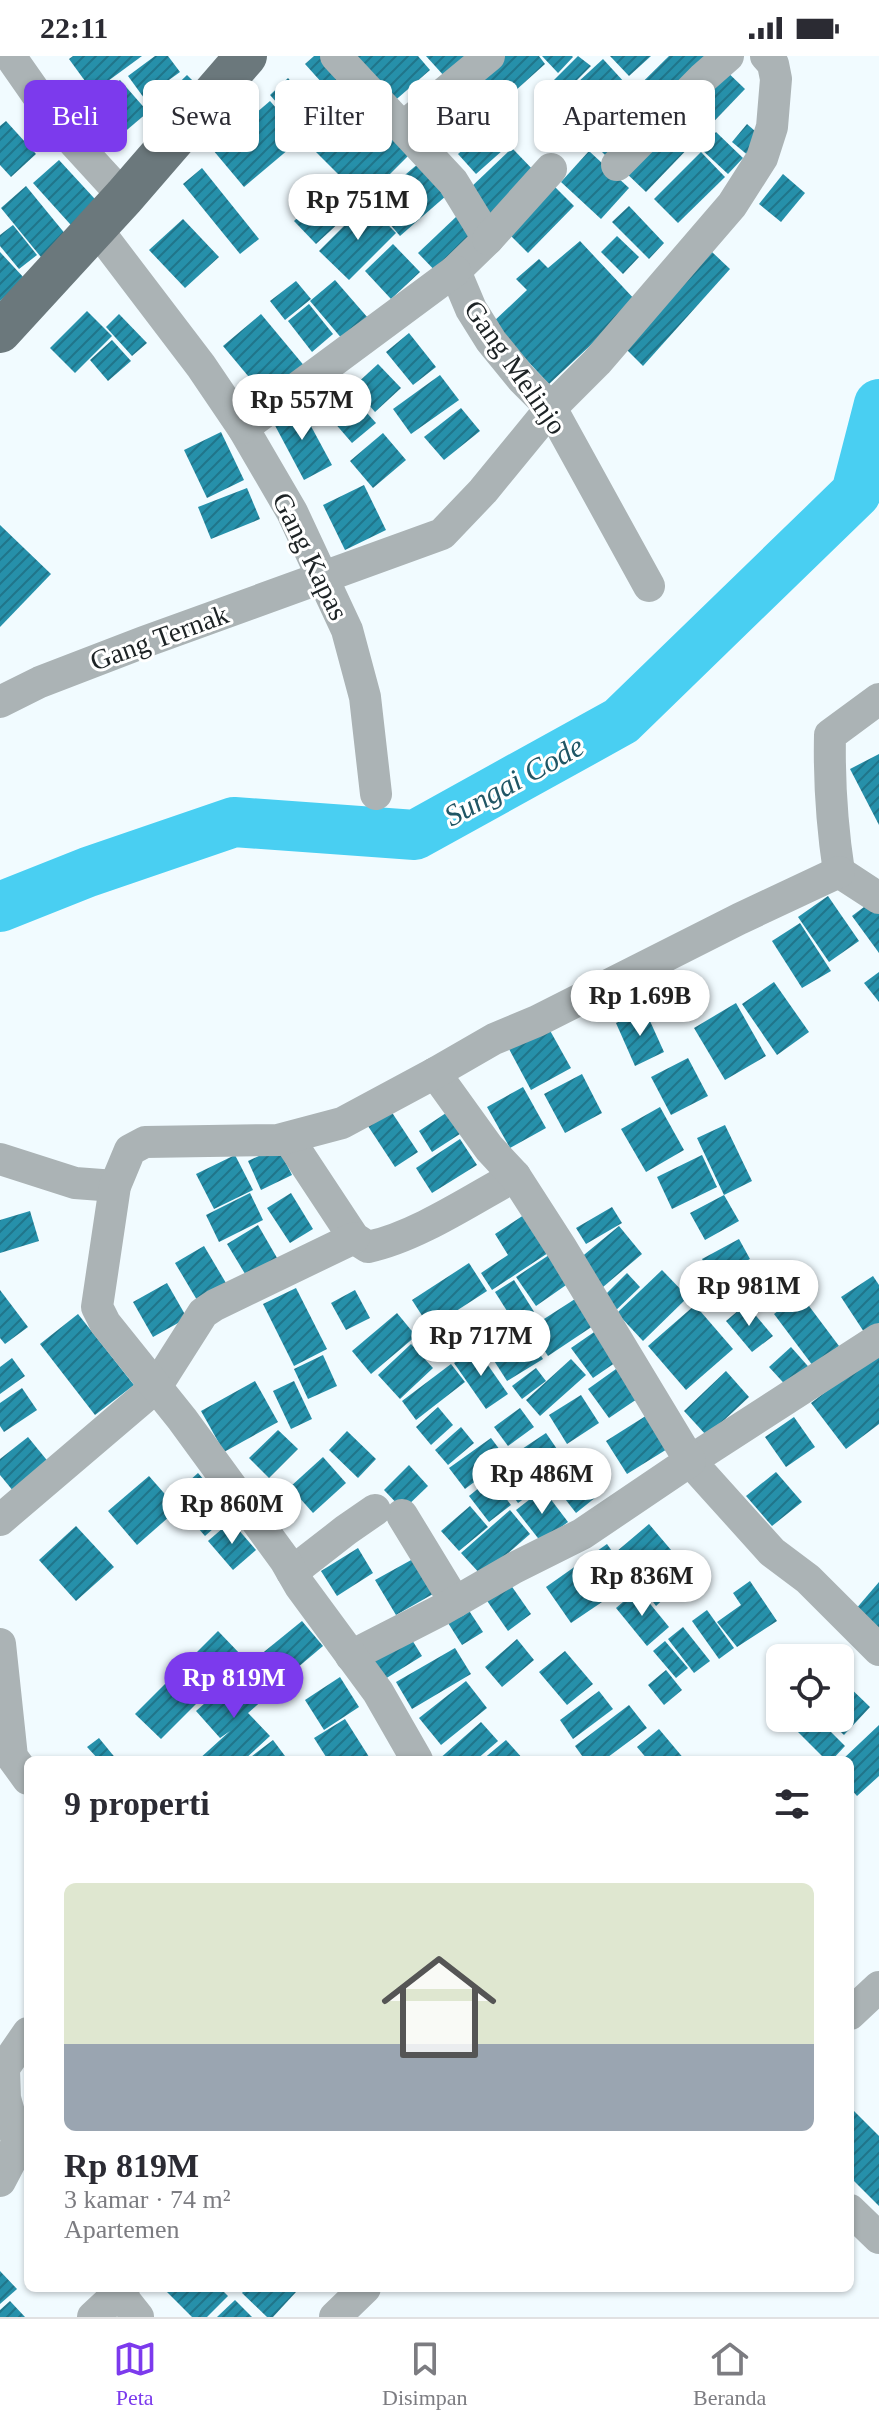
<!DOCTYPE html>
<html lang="id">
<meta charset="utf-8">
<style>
body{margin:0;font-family:"Times New Roman",serif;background:#f7f7f7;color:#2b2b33;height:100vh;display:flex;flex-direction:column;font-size:30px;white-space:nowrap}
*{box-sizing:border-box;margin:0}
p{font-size:26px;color:#7c7c81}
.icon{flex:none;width:44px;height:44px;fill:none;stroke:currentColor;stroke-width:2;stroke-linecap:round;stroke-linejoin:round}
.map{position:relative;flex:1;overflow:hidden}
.details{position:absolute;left:24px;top:1700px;width:830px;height:536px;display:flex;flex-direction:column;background:#fff;border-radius:12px;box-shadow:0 2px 6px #0004}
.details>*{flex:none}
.hud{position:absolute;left:24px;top:24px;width:832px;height:72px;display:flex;gap:16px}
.tools{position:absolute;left:766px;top:1588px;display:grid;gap:16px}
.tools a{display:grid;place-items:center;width:88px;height:88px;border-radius:12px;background:#fff;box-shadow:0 2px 6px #0004;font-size:40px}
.price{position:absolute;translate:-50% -68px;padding:0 18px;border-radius:28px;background:#fff;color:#222;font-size:26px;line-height:52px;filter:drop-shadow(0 2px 4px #0008)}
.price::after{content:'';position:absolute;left:50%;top:48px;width:24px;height:18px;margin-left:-12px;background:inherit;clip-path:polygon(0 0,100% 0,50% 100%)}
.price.selected{background:#7c3aed;color:#fff}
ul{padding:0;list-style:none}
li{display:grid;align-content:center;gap:16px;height:424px;padding:0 40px}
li+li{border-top:2px solid #e1e1e2}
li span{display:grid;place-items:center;height:248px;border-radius:12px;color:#555}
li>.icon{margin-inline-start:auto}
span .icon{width:144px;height:144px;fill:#fffc;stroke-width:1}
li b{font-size:34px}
h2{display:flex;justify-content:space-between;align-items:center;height:96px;padding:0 40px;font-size:34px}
.pill{padding:0 28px;border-radius:12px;background:#fff;box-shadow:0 2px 6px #0004;font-size:28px;line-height:72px}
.pill.selected{background:#7c3aed;color:#fff}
.status{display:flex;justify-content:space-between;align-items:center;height:56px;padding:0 40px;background:#fff;direction:ltr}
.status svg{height:22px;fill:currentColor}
.menu{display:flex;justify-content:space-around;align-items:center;height:112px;border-top:2px solid #e1e1e2;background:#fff;font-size:22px;color:#7c7c81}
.menu a{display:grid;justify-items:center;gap:4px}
.menu .selected{color:#7c3aed}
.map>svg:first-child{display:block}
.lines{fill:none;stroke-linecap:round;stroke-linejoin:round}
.river{stroke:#49cff2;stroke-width:50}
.building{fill:url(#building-hatch)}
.minor{stroke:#abb3b5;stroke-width:32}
.major{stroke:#6b787c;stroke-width:42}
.labels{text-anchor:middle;stroke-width:6;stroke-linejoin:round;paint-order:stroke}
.street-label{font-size:28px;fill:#1d2325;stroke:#fff}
.water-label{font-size:30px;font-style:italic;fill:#205665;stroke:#fff}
</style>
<div class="status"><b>22:11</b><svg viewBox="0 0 49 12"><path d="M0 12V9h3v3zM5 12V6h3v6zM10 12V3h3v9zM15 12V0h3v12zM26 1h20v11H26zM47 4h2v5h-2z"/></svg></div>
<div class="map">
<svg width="879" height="2261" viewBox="0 0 879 2261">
<defs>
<pattern id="building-hatch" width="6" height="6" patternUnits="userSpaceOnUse" patternTransform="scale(2)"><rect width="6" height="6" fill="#2690aa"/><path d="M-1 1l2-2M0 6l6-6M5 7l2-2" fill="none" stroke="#20758a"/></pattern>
</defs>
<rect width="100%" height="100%" fill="#f1fbff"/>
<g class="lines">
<polyline class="river" points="0,851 88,816 234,766 415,779 621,665 856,437 879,348"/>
</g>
<g class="building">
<polygon points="73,0 142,0 93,36 69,3"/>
<polygon points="155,0 168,0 180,16 144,42 128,20"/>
<polygon points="314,0 331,0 354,25 300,73 270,39 288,22 306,43 323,28 305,8"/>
<polygon points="350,0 418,0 430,14 391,48"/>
<polygon points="426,0 468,0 445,21"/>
<polygon points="499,0 539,0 545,8 496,52 471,25"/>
<polygon points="542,0 572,0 573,1 558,17"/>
<polygon points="578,0 591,10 565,36 577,49 562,62 540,38"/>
<polygon points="610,0 651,0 629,20"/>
<polygon points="669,0 718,0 612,106 587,81"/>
<polygon points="603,3 625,27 599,51 577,27"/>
<polygon points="722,11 745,33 646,136 623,114"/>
<polygon points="187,19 206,38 176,69 156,49"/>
<polygon points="120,24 148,56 94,102 66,69"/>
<polygon points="352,32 414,94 364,144 302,82"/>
<polygon points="459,32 486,62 453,92 425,62"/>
<polygon points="270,45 302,82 244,131 213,94"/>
<polygon points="6,65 36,98 11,121 0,109 0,70"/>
<polygon points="495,65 513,85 476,118 458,98"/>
<polygon points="747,68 764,83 750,101 732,86"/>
<polygon points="716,76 743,102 728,118 701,93"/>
<polygon points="512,92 537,118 493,161 468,134"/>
<polygon points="589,95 629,132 601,163 561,126"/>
<polygon points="701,96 725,121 678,167 654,143"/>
<polygon points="59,104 105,154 79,178 33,127"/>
<polygon points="419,107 447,139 400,180 372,147"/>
<polygon points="202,112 259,183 240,198 183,128"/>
<polygon points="783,118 805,137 781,166 759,148"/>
<polygon points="334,127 356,151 316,188 294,165"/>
<polygon points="26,130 71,185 45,206 1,152"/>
<polygon points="554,130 574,150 528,197 508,177"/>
<polygon points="367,147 396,177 349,224 319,195"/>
<polygon points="629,150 664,187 649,203 612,166"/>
<polygon points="457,160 480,183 441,221 418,197"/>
<polygon points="183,163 219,201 185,232 149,194"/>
<polygon points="13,169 37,199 19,213 0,190 0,179"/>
<polygon points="617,180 639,201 623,218 601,196"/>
<polygon points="580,185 637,246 549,328 492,267 527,234 516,223 539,203 548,212"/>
<polygon points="393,188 420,216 391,243 365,215"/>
<polygon points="0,196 25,223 0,245"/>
<polygon points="712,196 730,213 643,310 625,292"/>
<polygon points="335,224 368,262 343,284 310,245"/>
<polygon points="296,225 311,243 285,264 270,245"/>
<polygon points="309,248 333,278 312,296 288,265"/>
<polygon points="87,255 112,280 75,317 50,292"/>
<polygon points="119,258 147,287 132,300 106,271"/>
<polygon points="261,258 306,312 268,344 223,290"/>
<polygon points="409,277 436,311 413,329 386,296"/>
<polygon points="112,284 131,305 108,325 90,304"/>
<polygon points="378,308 401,332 375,356 353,331"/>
<polygon points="440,319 459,344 411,378 393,353"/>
<polygon points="350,338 376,367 352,387 327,358"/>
<polygon points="299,348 332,409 304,424 271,362"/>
<polygon points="461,352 480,375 444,404 424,381"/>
<polygon points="221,376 244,424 207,442 184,394"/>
<polygon points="383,377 406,404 373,432 350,405"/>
<polygon points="364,429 386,474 345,494 323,449"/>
<polygon points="247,432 260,463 211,483 198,451"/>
<polygon points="0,469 51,518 0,571"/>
<polygon points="879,698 879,769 850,713"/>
<polygon points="828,840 859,885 829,906 798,861"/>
<polygon points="872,845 879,855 879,897 852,860"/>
<polygon points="800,867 831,915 802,932 772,885"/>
<polygon points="879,916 879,946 864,927"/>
<polygon points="774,926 809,976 777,999 742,948"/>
<polygon points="736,947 766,1000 725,1024 694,972"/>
<polygon points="645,954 664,996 635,1010 616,967"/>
<polygon points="548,971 571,1012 531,1034 509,993"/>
<polygon points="688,1002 708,1040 671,1059 651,1021"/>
<polygon points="582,1018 602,1057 565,1077 544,1038"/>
<polygon points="523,1031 546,1072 510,1092 487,1051"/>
<polygon points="660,1051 684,1094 646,1116 621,1073"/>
<polygon points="389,1052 418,1096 395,1111 366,1067"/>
<polygon points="449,1055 463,1076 432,1096 419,1075"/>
<polygon points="725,1069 752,1125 724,1139 739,1165 705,1184 690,1157 724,1139 697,1082"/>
<polygon points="460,1083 477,1109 432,1137 416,1112"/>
<polygon points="278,1091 292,1119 261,1134 248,1105"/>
<polygon points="235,1099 253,1134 214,1153 196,1118"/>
<polygon points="702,1099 717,1131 672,1153 657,1121"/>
<polygon points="250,1137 263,1164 219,1186 206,1159"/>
<polygon points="291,1137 313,1173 290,1187 267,1152"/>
<polygon points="612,1151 622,1167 586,1188 576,1172"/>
<polygon points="30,1155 39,1185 0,1197 0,1164"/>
<polygon points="530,1155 554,1193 492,1234 481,1217 508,1199 495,1178"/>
<polygon points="258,1169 280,1207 250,1226 227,1188"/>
<polygon points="619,1170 642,1198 603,1231 579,1203"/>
<polygon points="739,1183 750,1203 712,1223 702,1203"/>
<polygon points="204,1190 226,1227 197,1244 175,1207"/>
<polygon points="549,1199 569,1227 536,1250 516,1221"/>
<polygon points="469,1207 487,1235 430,1272 412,1244"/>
<polygon points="662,1214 688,1241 643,1285 617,1257"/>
<polygon points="627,1217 640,1231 612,1258 599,1245"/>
<polygon points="873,1220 879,1229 879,1271 866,1279 841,1241"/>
<polygon points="514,1224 538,1262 519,1274 495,1236"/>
<polygon points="167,1227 187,1262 153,1281 133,1246"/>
<polygon points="296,1232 327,1293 294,1310 263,1248"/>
<polygon points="0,1234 28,1271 5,1288 0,1282"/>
<polygon points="355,1234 370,1262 346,1274 331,1247"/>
<polygon points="800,1238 839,1290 813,1310 774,1258"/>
<polygon points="575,1243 593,1270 548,1300 530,1272"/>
<polygon points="746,1248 773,1280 752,1296 726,1265"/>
<polygon points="695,1249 733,1293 686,1334 648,1290"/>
<polygon points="397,1257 416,1280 371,1318 352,1295"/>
<polygon points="78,1258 134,1329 95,1359 40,1288"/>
<polygon points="600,1272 622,1302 593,1322 571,1292"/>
<polygon points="526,1277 543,1303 507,1325 491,1300"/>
<polygon points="411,1288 433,1312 400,1343 378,1319"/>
<polygon points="791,1291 814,1317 792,1336 769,1311"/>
<polygon points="476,1292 508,1338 486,1353 454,1307"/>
<polygon points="879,1295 879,1368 846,1393 811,1347"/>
<polygon points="323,1299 337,1330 308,1343 294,1313"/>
<polygon points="12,1302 25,1320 0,1338 0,1311"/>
<polygon points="571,1303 586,1319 540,1360 526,1344"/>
<polygon points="451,1308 465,1326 416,1364 402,1345"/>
<polygon points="536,1312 546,1325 522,1343 512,1330"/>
<polygon points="616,1313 637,1343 609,1362 588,1333"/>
<polygon points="726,1315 749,1341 707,1380 684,1355"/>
<polygon points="255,1325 278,1366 224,1396 201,1355"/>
<polygon points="294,1325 312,1363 291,1373 273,1335"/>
<polygon points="22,1332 37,1354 4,1376 0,1370 0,1347"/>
<polygon points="581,1339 599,1367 567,1388 549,1359"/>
<polygon points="438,1351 453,1369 431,1389 416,1371"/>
<polygon points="520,1352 534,1371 508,1390 494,1371"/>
<polygon points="652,1356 672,1390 627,1418 606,1385"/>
<polygon points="794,1361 815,1391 786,1411 765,1381"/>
<polygon points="461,1371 474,1387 448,1409 435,1394"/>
<polygon points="278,1374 298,1393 269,1422 249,1402"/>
<polygon points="347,1375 376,1403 358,1422 329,1394"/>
<polygon points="546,1377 557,1393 527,1413 516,1397"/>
<polygon points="28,1381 50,1408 14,1436 0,1419 0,1403"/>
<polygon points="491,1382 506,1402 465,1433 449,1412"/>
<polygon points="560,1394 571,1409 518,1447 507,1432"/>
<polygon points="323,1401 346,1427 313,1457 290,1431"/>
<polygon points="409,1409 428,1430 403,1454 384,1434"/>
<polygon points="575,1415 596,1441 576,1457 555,1430"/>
<polygon points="776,1416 802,1446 772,1470 746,1440"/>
<polygon points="198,1417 232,1456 205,1480 171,1441"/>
<polygon points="149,1420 178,1453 137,1489 108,1455"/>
<polygon points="491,1422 511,1449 489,1466 469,1440"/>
<polygon points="543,1433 568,1466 541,1486 516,1454"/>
<polygon points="470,1450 488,1471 459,1495 441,1475"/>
<polygon points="510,1454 530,1478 482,1520 461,1497"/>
<polygon points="231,1465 256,1494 233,1514 208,1485"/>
<polygon points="649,1468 677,1501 657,1519 668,1539 656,1550 616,1496"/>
<polygon points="76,1470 114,1511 76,1545 39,1504"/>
<polygon points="607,1488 633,1525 571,1567 546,1531"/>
<polygon points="358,1492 373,1517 337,1540 321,1515"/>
<polygon points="413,1503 433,1538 396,1559 375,1524"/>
<polygon points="506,1522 531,1558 508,1575 483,1539"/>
<polygon points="750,1525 777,1565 737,1591 717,1566 741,1549 733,1537"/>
<polygon points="879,1526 879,1586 849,1561"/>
<polygon points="638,1533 669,1571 647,1590 616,1552"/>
<polygon points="464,1547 483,1576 462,1589 443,1559"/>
<polygon points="707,1554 734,1592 719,1603 692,1565"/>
<polygon points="302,1565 323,1590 271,1634 249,1608"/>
<polygon points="683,1571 710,1605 694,1617 668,1583"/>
<polygon points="218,1575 243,1601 161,1683 135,1658"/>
<polygon points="409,1579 422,1600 385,1623 372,1602"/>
<polygon points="517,1583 534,1604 502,1631 485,1611"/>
<polygon points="665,1585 688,1612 676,1622 653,1595"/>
<polygon points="455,1592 471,1618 412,1653 396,1626"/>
<polygon points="565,1595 593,1628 567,1649 539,1616"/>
<polygon points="666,1614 682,1634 664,1649 648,1629"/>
<polygon points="241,1615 265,1642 248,1657 270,1680 244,1704 198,1704 230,1675 220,1682 196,1655"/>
<polygon points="340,1621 359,1651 324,1674 305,1644"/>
<polygon points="842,1624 870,1651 844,1679 826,1662 840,1662 840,1626"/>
<polygon points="466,1625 487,1652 441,1689 419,1662"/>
<polygon points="599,1635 613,1653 573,1683 560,1664"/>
<polygon points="629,1649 647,1672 604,1704 585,1704 575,1690"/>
<polygon points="805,1662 817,1662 845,1690 832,1704 826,1704 795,1673"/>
<polygon points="345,1663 371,1704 328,1704 314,1682"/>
<polygon points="481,1666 498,1685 476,1704 438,1704"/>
<polygon points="879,1669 879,1720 857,1740 850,1732 850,1704 842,1704"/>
<polygon points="659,1673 685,1704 648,1704 637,1691"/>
<polygon points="99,1682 117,1704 99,1704 87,1691"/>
<polygon points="273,1684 288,1704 247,1704"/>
<polygon points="506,1684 524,1704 482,1704"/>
<polygon points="850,2051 879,2080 879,2150 850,2121"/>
<polygon points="0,2215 17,2233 0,2248"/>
<polygon points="163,2232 220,2232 228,2240 207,2261 192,2261"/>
<polygon points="246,2232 292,2232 296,2236 273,2261 267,2261 242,2237"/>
<polygon points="235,2244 252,2261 217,2261"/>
<polygon points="10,2245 25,2261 0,2261 0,2254"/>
</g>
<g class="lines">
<g class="minor">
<polyline points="10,0 59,70 124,141"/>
<polyline points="336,0 453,126 488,183 455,215 471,253 491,285 522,323 551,352 649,530"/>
<polyline points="403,71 489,0"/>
<polyline points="617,109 703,22 728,0"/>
<polyline points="96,172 201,310 243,372 292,456 347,574 365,641 376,738"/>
<polyline points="488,183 551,113"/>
<polyline points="243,372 455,215"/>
<polyline points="0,646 40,626 144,586 442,478 483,435 551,352 597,306 732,149 762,102 772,71 776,23 773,8 766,0"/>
<path d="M839,816C832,770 829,725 830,679L879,643"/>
<polyline points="839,816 879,842"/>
<path d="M288,1082L354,1182L368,1191C416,1181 471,1144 515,1120"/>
<polyline points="0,1103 75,1127 115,1130"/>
<polyline points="879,1283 690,1405 772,1496 808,1523 879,1594"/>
<polyline points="402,1459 455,1546"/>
<polyline points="0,1464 156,1331 203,1257 215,1249 354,1182"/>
<polyline points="292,1516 346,1474 375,1454"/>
<polyline points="0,1588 12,1701 28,1723"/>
<polyline points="351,1600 443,1553 514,1512 582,1478 690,1405 562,1193 515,1120 489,1092 435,1017"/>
<polyline points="417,1704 378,1636 300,1530 285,1504 182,1363 105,1267 97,1251 115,1130 130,1094 145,1086 278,1084 342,1067 435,1017 494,983 537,965 739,863 839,816"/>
<polyline points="850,1958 879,1931"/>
<polyline points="0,2125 11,2104 17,2085 5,2042 4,2012 28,1977"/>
<polyline points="850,2154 879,2182"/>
<polyline points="119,2237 138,2261"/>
<polyline points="93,2261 124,2232"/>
<polyline points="335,2261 365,2232"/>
</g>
<polyline class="major" points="0,276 124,141 246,0"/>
</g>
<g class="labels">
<g class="street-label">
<text transform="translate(516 311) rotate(55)" y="10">Gang Melinjo</text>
<text transform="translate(311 500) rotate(64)" y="10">Gang Kapas</text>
<text transform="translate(159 581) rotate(-20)" y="10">Gang Ternak</text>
</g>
<g class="water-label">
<text transform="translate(514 725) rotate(-29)" y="10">Sungai Code</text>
</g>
</g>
</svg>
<div class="tools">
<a><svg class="icon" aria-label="locate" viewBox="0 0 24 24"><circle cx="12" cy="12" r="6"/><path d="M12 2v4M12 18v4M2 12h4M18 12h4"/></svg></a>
</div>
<b class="price" style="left:358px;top:186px">Rp 751M</b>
<b class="price" style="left:302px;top:386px">Rp 557M</b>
<b class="price" style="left:640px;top:982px">Rp 1.69B</b>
<b class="price" style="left:749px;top:1272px">Rp 981M</b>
<b class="price" style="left:481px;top:1322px">Rp 717M</b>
<b class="price" style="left:542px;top:1460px">Rp 486M</b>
<b class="price" style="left:232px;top:1490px">Rp 860M</b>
<b class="price" style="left:642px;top:1562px">Rp 836M</b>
<b class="price selected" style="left:234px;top:1664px">Rp 819M</b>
<div class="hud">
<a class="pill selected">Beli</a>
<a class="pill">Sewa</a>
<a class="pill">Filter</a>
<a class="pill">Baru</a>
<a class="pill">Apartemen</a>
</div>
<section class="details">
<h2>9 properti<svg class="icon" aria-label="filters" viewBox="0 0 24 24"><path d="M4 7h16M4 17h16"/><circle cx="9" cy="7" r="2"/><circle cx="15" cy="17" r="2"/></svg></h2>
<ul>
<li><span style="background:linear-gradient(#dfe7d0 65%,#9aa5b1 0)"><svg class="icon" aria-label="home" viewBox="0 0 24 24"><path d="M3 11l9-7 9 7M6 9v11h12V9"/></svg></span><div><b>Rp 819M</b><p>3 kamar · 74 m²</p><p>Apartemen</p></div></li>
</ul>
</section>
</div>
<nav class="menu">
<a class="selected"><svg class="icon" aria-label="map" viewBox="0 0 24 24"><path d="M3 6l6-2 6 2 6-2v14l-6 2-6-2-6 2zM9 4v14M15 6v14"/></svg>Peta</a>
<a><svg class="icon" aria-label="saved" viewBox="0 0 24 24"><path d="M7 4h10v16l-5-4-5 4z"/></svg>Disimpan</a>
<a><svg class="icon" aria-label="home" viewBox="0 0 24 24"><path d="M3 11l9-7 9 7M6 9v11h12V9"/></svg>Beranda</a>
</nav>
